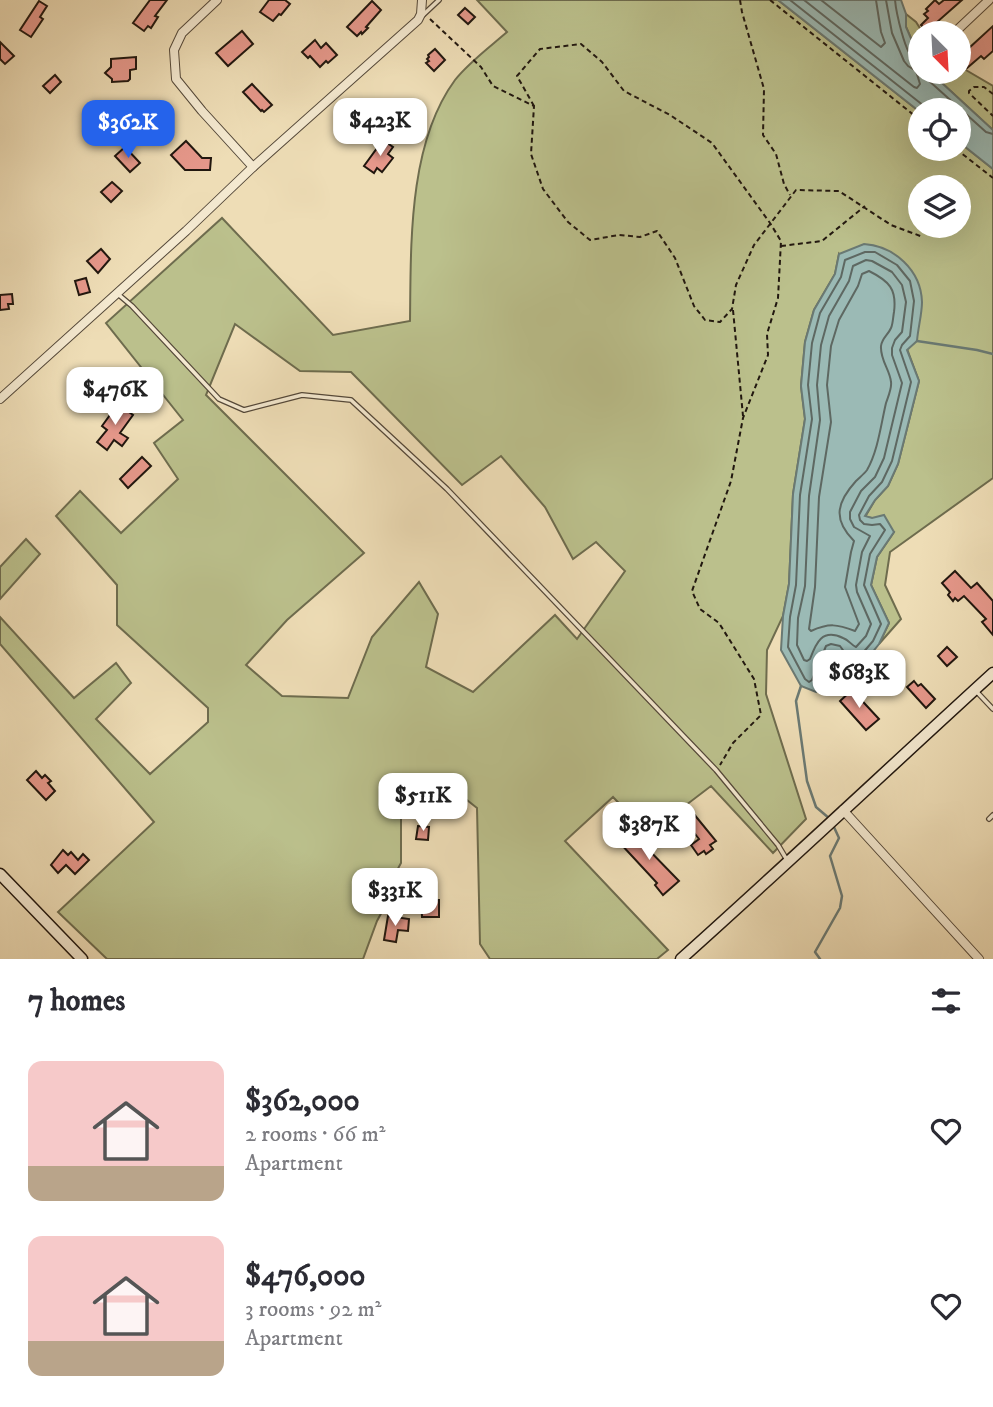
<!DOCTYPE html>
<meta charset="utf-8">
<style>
body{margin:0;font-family:"IM FELL DW Pica",serif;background:#f2f2f3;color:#2b2b33;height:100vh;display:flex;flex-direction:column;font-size:26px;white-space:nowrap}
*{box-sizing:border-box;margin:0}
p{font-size:23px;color:#7c7c81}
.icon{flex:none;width:38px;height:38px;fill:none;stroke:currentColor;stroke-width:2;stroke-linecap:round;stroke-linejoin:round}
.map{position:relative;height:959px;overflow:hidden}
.side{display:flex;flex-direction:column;background:#fff;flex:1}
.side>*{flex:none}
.needle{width:46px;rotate:156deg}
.fabs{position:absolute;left:908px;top:21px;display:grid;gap:14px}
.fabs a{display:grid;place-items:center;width:63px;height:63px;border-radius:50%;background:#fff;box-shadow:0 7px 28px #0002;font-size:35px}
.price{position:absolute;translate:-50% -60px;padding:0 16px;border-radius:14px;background:#fff;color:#222;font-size:23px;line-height:46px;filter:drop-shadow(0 2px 4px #0008)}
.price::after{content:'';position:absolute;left:50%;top:42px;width:21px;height:16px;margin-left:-10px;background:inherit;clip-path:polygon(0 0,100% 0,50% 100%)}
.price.on{background:#2563eb;color:#fff}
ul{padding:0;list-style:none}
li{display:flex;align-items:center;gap:21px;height:175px;padding:0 28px}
li span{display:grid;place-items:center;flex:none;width:196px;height:140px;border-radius:14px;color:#555}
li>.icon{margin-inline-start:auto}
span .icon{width:84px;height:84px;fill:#fffc;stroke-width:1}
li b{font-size:30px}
h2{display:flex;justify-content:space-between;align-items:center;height:84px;padding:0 28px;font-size:30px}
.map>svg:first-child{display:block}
.green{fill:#bbc08c;stroke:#6e6c4e;stroke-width:2;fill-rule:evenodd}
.water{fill:#9bbab5;stroke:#6a7973;stroke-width:2}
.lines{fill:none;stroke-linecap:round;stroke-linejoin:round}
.shore{stroke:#5e6862;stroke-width:2}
.stream{stroke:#6a7973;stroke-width:2.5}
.building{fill:#e6988b;stroke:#21170f;stroke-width:2}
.service-casing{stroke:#544839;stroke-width:6}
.minor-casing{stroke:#544839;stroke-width:10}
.secondary-casing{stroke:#21170f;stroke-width:13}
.path{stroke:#21170f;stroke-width:2;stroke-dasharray:5 3.5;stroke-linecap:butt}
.service{stroke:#f4e9d0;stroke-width:3.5}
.minor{stroke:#f4e9d0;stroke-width:8}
.secondary{stroke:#f4e9d0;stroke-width:10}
</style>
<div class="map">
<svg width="993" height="959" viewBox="0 0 993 959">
<rect width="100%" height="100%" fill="#eeddb6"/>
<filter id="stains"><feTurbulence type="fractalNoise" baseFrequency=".00286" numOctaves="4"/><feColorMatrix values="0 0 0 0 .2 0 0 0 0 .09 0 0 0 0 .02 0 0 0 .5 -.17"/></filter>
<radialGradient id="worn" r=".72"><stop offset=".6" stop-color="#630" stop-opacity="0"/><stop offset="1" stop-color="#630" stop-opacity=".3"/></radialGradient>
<g class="green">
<path d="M477,0H778L920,112V149H959V142L993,169V478L890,552L885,585L901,619L879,644L889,623L871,585L877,557L894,532L872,518L865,517L875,500L888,486L898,464L919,381L907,349L839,254L835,274L814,310L805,342L801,386L805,419L793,494L789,584L783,616L767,650L766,694L806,819L773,853L711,786L648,834L613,797L565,841L668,950L657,959H490L480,944L477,808L443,781L401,810V863L387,889L390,897L377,921L363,959H107L58,912L154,822L0,644V617L74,698L116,663L131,683L96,719L150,774L208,722V708L117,625V585L56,516L80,491L121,533L178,479L154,443L183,420L106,323L222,218L333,335L410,321C411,244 408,144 455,80C468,63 491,46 507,32ZM920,187H959V226H920ZM235,324L300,371L351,372L462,485L501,456L545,507L573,559L596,542L625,571L577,639L555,615L473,692L426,667L438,614L419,582L372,637L348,698L282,696L246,665L287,620L364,553L206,395Z"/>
<polygon points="906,14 916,22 923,33 920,33 920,59 906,27"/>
<polygon points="959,66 993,86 993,130 930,72 959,72"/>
<polygon points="26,539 40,554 0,599 0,567"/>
</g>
<g class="water">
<polygon points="778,0 901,0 906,14 906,27 920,59 920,72 930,72 993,130 993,169 959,142 959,110 920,110 920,112"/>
<path d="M864,244C894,246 921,270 922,302C922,314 918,328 917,341L907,350L919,381L898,464L888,486L875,500L865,516L872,518L884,515L894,532L877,557L871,585L889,623L879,644L856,673L845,665L837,652L830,651L816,692L801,686L781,650L783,616L789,584L793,494L805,419L801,386L805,342L814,310L835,274L839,254Z"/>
</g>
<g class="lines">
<g class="shore">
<polyline points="790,0 924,106 927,110"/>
<polyline points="804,0 914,87 917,88 920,84 916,71 908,66 904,61 892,33 886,0"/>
<polyline points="821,0 881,47 885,43 881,32 876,0"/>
<path d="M895,0C896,11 905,55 915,60C916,61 919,61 920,61"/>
<polyline points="926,72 928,80 986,132 993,134"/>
<polygon points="865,252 875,252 897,265 910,281 914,301 910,336 902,345 900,350 911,382 892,461 882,482 869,496 859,515 860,520 864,524 872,525 880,524 885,530 870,554 864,585 881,624 873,641 855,662 850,660 840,646 831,644 826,646 812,680 809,682 805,679 788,647 790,617 796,585 800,495 812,419 808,385 812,343 820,313 841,277 845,260"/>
<path d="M866,260L872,261L892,272L902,285L906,302L902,332L895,340L892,348V355L902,383L884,458L875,477L861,491L850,512V519L854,527L870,536L862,552L856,585L857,592L871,624L866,636L856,647C851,645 849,640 843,638C822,628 816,643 810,659L807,661L804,660L797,645L798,618L805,586L809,496L820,420L817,385L821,345L829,316L849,281L853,266Z"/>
<path d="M869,271C889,281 897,289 894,312C893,317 893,324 891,328C888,335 882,338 881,346C880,360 890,370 891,382C892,388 888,397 886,403C881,424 878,451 867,470C864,474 860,477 856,481C836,503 833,520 854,541L851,552L845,587L859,624L855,631C837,624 829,623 811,631L809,629L815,587L819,497L831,422L827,385L831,346L839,320L858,286L862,274Z"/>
</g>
<g class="stream">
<polyline points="917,341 977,350 993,354"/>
<polyline points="801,686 796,701 807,781 816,807 830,819"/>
<polyline points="820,959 815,952 840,908 842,896 830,856 839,838 833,825"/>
</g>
</g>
<g class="building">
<polygon points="150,0 167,0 155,16 158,17 151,28 148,26 144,31 133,23"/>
<polygon points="269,0 285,0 290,4 281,15 279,14 273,21 260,12"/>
<polygon points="935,0 939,4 944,0 962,0 927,31 921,25 928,18 924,14 928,11 926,9"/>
<polygon points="39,1 47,6 40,17 43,19 31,37 20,30"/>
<polygon points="372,1 381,10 366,27 368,28 362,34 361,32 357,36 347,27"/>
<polygon points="465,8 475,17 468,24 458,15"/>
<polygon points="993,26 993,51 984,59 981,56 967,68 959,59 959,54 968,46 969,48"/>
<polygon points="242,31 253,44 228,66 216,53"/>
<polygon points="315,40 321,48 326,43 337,55 328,63 326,61 320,67 310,56 308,58 302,52"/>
<polygon points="0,42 14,56 5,64 0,59"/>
<polygon points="435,49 445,60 434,71 426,63 429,61 427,59 429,57 428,55"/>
<polygon points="136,57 136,69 130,70 130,79 128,81 112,82 112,79 105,73 111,67 111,59"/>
<polygon points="55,75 61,82 50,93 43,86"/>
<polygon points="252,84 272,105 264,112 262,110 261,111 243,92"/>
<polygon points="165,117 170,127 166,128 167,131 149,140 143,128"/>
<polygon points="383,140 393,147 388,154 393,158 382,172 377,168 374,173 364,166"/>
<polygon points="186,141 202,158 211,158 210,170 185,170 171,155"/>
<polygon points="125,147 140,163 130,172 115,156"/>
<polygon points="112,182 122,191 111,202 101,192"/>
<polygon points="101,249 110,259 98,273 87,261"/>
<polygon points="86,278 90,292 79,295 75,281"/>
<polygon points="12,294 13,304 8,304 9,309 0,310 0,295"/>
<polygon points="118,404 133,415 120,433 128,438 122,446 114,440 107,450 97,442 107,430 102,426"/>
<polygon points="142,457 151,466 128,488 120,479"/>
<polygon points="955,571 971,588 977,583 993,601 993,635 982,622 986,619 964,596 958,601 955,598 953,601 948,595 950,592 942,583"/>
<polygon points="947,647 957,657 947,666 938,656"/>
<polygon points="914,681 918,686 921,684 935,699 926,708 907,687"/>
<polygon points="852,690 879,719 866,730 840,701"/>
<polygon points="36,771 42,778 45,775 51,781 48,783 55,791 46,800 27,780"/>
<polygon points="693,813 716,841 710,845 713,849 706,854 704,851 698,855 691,845 699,839 684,820"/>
<polygon points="418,826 429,827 428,840 416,839"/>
<polygon points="634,828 644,839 641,842 679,881 663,895 655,885 657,883 619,842"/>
<polygon points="63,850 68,855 71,852 78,860 83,854 89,860 75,874 66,865 58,873 51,865"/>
<polygon points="421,895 435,895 435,900 439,900 439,917 422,917"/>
<polygon points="388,916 409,919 408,931 398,930 396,942 384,940"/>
</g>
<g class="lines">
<g class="service-casing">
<g id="service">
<polyline points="423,15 439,0"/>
<polyline points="119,295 132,306 219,399 244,410 302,395 351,400 447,489 716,770 778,845 787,860"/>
<polyline points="976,691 993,709"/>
<polyline points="989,819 993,815"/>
</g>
</g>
<g class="minor-casing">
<g id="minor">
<polyline points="217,0 182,33 174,50 176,79 202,111 253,167"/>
<polyline points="954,33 989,0"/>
<polyline points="0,399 186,231 253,167 418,20 421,14 422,0"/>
<polyline points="843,810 979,959"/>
</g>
</g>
<g class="secondary-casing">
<g id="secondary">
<polyline points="0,874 82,959"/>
<path d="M681,959C786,865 889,768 993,673"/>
</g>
</g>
<g class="path">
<polyline points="740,0 742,12 764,89 763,135 776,154 784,184 790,195"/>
<polyline points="770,0 920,120"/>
<polyline points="430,19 481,67 493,86 534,106 531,154 543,189 568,222 590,240 619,235 640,237 657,231 675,258 694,306 705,320 720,322 732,309 736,285 754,245 796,190 839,191 891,225 923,237"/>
<polyline points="993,94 984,87 974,87 969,91 969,93 993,116"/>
<polyline points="534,106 517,76 540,49 581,44 602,62 624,91 670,115 712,143 770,223 781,241 778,298 767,334 768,355 743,418 731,481 692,591 700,609 719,623 754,679 761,715 733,743 720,765"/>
<polyline points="956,149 993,178"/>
<polyline points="781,246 822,241 865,206"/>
<polyline points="733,310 743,416"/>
</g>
<use href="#service" class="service"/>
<use href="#minor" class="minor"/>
<use href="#secondary" class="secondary"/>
</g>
<rect width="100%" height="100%" filter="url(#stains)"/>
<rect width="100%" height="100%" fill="url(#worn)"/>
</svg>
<div class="fabs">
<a><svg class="needle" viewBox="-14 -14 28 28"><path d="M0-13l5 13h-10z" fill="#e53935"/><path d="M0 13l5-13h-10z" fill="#7c7c81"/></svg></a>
<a><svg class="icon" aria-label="locate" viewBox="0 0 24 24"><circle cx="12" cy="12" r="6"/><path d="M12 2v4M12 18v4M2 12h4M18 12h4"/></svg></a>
<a><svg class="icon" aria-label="layers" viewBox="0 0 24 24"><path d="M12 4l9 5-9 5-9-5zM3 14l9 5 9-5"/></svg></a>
</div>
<b class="price" style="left:380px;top:158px">$423K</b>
<b class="price on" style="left:128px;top:160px">$362K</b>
<b class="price" style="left:115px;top:427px">$476K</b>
<b class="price" style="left:859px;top:710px">$683K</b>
<b class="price" style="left:423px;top:833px">$511K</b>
<b class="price" style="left:649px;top:862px">$387K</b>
<b class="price" style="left:395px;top:928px">$331K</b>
</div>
<section class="side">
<h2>7 homes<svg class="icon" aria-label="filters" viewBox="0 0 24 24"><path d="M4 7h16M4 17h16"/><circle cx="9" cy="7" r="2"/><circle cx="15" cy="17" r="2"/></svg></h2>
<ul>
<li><span style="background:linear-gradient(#f6c9c9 75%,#b9a48a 0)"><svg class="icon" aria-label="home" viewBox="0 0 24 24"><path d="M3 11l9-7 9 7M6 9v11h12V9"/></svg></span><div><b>$362,000</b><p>2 rooms · 66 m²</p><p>Apartment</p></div><svg class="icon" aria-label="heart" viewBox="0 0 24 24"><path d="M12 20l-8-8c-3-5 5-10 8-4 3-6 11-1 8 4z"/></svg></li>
<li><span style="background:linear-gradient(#f6c9c9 75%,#b9a48a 0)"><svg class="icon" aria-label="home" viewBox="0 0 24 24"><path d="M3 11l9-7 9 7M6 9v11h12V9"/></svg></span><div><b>$476,000</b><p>3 rooms · 92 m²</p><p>Apartment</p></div><svg class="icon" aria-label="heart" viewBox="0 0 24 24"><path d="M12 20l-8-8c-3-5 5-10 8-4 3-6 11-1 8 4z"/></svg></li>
</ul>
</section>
